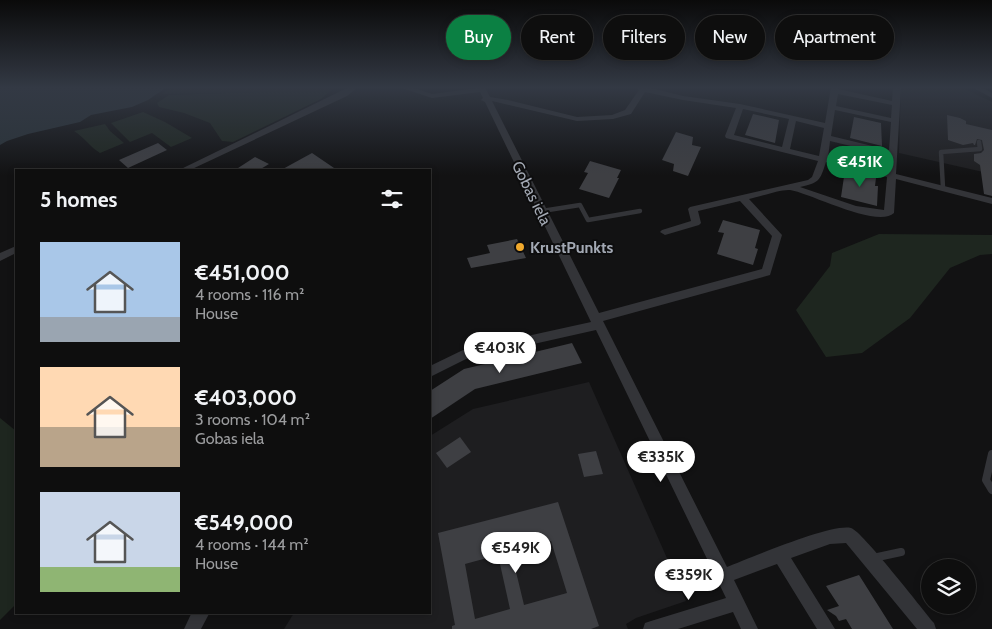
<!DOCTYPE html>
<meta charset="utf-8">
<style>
body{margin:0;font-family:Cabin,sans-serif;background:#171717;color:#f1f3f6;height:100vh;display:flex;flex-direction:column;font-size:19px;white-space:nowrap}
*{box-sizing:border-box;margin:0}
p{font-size:16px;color:#9b9c9e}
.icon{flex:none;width:28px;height:28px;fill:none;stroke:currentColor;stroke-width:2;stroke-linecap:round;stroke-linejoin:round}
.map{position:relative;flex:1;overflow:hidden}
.details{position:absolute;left:15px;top:169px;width:416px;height:445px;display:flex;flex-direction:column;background:#0e0e0e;border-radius:0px;box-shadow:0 2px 8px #0003,0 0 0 1px #2e2e2e}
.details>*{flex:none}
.banner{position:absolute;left:446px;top:15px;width:470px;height:45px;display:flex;gap:10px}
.tools{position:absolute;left:921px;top:559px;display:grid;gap:10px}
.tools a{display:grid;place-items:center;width:55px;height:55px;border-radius:50%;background:#0e0e0e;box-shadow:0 2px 8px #0003,0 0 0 1px #2e2e2e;font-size:25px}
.price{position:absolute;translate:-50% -42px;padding:0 11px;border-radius:18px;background:#fff;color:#222;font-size:16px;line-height:32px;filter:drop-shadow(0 1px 2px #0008)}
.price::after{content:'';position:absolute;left:50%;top:30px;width:15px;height:11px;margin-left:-8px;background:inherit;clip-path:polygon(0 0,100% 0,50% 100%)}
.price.active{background:#0b8043;color:#fff}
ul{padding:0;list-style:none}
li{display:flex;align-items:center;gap:15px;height:125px;padding:0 25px}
li span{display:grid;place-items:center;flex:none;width:140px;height:100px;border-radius:0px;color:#555}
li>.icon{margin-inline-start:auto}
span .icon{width:60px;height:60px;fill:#fffc;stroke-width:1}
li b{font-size:21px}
h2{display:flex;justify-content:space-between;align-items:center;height:60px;padding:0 25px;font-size:21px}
.tag{padding:0 18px;border-radius:22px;background:#0e0e0e;box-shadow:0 2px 8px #0003,0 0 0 1px #2e2e2e;font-size:18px;line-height:45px}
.tag.active{background:#0b8043;color:#fff}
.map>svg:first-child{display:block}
.built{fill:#1e1e20}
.green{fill:#1e261f}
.water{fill:#2a3339}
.building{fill:#3e3f43;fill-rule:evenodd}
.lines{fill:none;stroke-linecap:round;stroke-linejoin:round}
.service-far1{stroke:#333438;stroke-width:4.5}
.service{stroke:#333438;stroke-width:8}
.minor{fill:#333438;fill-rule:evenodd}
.poi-dot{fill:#f0a92d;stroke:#0d0d0e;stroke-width:2}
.labels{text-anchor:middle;stroke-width:4;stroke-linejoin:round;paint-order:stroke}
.street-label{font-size:16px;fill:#a3a9b4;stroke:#0d0d0e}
.poi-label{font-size:16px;font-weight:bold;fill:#a3a9b4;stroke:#0d0d0e;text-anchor:start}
</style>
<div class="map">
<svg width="992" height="629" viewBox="0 0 992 629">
<rect width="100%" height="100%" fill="#121213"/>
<g class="built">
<polygon points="171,87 336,87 329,92 162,94"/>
<polygon points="901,87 961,87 992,102 992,174 899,153"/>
<polygon points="589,382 686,601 636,618 626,624 628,629 284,629 294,613 430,612 430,436 473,409"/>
</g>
<g class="green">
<polygon points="288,91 329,92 321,99 233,142 222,141 210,123 184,113 159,107 157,103 169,95"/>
<polygon points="143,112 165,122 192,138 171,147 152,133 130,142 111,123"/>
<path d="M105,124L110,131L124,143L100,153C90,147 84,137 74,131Z"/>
<polygon points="879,234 992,235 992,254 980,255 950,268 910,318 862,353 826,357 796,310 830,266 832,253"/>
<polygon points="0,418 16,431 16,604 0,620"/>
</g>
<polygon class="water" points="0,87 167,87 148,100 132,107 91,115 80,122 28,134 7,141 0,145"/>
<g class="building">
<polygon points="753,114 779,120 775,143 745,135"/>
<polygon points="947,115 960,118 966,121 966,124 992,130 992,196 984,194 980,165 974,161 974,154 981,153 984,150 982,140 977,139 975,145 974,145 973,143 963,145 948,140"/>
<polygon points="854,117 881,123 882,146 850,138"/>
<polygon points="676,132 693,137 692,145 701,147 688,176 673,171 674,164 662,160"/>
<polygon points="158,143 167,150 128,168 119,160"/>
<polygon points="312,153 337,170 281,170"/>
<polygon points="255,157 269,164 259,170 235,170"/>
<polygon points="590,161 621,170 617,178 619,178 609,198 579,189 588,173 584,172"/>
<polygon points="845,170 876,178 875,186 878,186 877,206 841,197"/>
<polygon points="723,220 760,230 755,248 758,249 753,265 717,254 724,233 718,232"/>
<polygon points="517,239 526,258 471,268 467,258 490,253 487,245"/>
<polygon points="572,343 582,363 475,389 430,419 430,391 464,369"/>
<polygon points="460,437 471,452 447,468 436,453"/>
<polygon points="596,451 603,474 584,477 578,454"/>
<path d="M558,502L599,626L591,629H452V626L455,625L438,533ZM551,541L567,593L524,605L511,551ZM498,555L510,609L475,619L465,564Z"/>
<polygon points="859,575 893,629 852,629 846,619 839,621 836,616 827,610 839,606 826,586"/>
</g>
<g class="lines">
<g class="service-far1">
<polyline points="943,188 941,152 980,149 979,142"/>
<polyline points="542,211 580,205 588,220 640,211"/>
</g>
<g class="service">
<polyline points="992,454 986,480 992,490"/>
<polyline points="873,558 901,552"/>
</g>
<g class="minor">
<polygon points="349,87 358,87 347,96 190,170 179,170"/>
<path d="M399,87H411L432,94L485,87L490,97L508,100L577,117L612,115L625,110L639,90L632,87H647L683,96L740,104L825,123L831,87H839L838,89L892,101L893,87H901L896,174L992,198V204L896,179L894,213C878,229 810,193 790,190C781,189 759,197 749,199L782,235L770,275L603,321L727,567C750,558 832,523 851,528C862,531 922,609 934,623L936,629H917L846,543L830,544L791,558L835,629H817L777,564L734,580L758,629H741L733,612L678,629H643L645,623L651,621L726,598L596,330L466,359L430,377V366L463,350L591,322L485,102L481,100L483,98L480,92L432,98ZM645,92L683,100L736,108L725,136L726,138L818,161L812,177L808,180L690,207L688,209L691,221L662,230L660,232L665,235L699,225L701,223L698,211L740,201L772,236L762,269L599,313L492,101L577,121L613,119L631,114ZM838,94L892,105L891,118L836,106ZM743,109L789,119L782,147L734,135ZM835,110L891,122L889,150L831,136ZM796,121L824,128L819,156L790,149ZM830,141L888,155L887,172L828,158ZM826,162L887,177L884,210L856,206L800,187C819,183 820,181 826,162Z"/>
<polygon points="972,87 981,87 992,93 992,98"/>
<polygon points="16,246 16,253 0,261 0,253"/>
<polygon points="192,612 210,612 201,629 184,629"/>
</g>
</g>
<linearGradient id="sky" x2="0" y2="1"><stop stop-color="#0a0a0a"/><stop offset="0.5" stop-color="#333944"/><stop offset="1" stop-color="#333944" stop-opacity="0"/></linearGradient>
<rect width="992" height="175" fill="url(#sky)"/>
<circle class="poi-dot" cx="520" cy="247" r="5"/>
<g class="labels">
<g class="street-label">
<text transform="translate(532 193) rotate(64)" y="6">Gobas iela</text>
</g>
<g class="poi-label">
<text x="530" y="253">KrustPunkts</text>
</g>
</g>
</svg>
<div class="tools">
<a><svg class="icon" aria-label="layers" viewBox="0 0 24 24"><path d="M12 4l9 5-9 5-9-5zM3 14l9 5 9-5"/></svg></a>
</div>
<b class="price active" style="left:860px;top:188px">€451K</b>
<b class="price" style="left:500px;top:374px">€403K</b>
<b class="price" style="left:661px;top:483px">€335K</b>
<b class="price" style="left:516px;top:574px">€549K</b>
<b class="price" style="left:689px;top:601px">€359K</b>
<div class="banner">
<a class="tag active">Buy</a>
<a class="tag">Rent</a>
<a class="tag">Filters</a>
<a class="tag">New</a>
<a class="tag">Apartment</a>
</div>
<section class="details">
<h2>5 homes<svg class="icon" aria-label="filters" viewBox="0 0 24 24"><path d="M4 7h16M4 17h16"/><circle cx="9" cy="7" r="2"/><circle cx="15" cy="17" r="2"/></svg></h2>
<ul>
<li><span style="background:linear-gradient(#a9c7e8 75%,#9aa5b1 0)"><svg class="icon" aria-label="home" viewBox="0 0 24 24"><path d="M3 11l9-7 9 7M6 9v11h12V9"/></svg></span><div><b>€451,000</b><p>4 rooms · 116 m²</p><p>House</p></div></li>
<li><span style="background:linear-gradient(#ffd9b3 60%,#b9a48a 0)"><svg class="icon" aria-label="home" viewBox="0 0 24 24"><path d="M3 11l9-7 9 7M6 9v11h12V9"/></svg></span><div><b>€403,000</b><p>3 rooms · 104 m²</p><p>Gobas iela</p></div></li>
<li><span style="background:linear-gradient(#c9d6e8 75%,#8fb573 0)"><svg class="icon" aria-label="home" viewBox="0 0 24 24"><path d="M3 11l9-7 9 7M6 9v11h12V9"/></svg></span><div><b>€549,000</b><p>4 rooms · 144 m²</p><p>House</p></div></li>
</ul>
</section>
</div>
